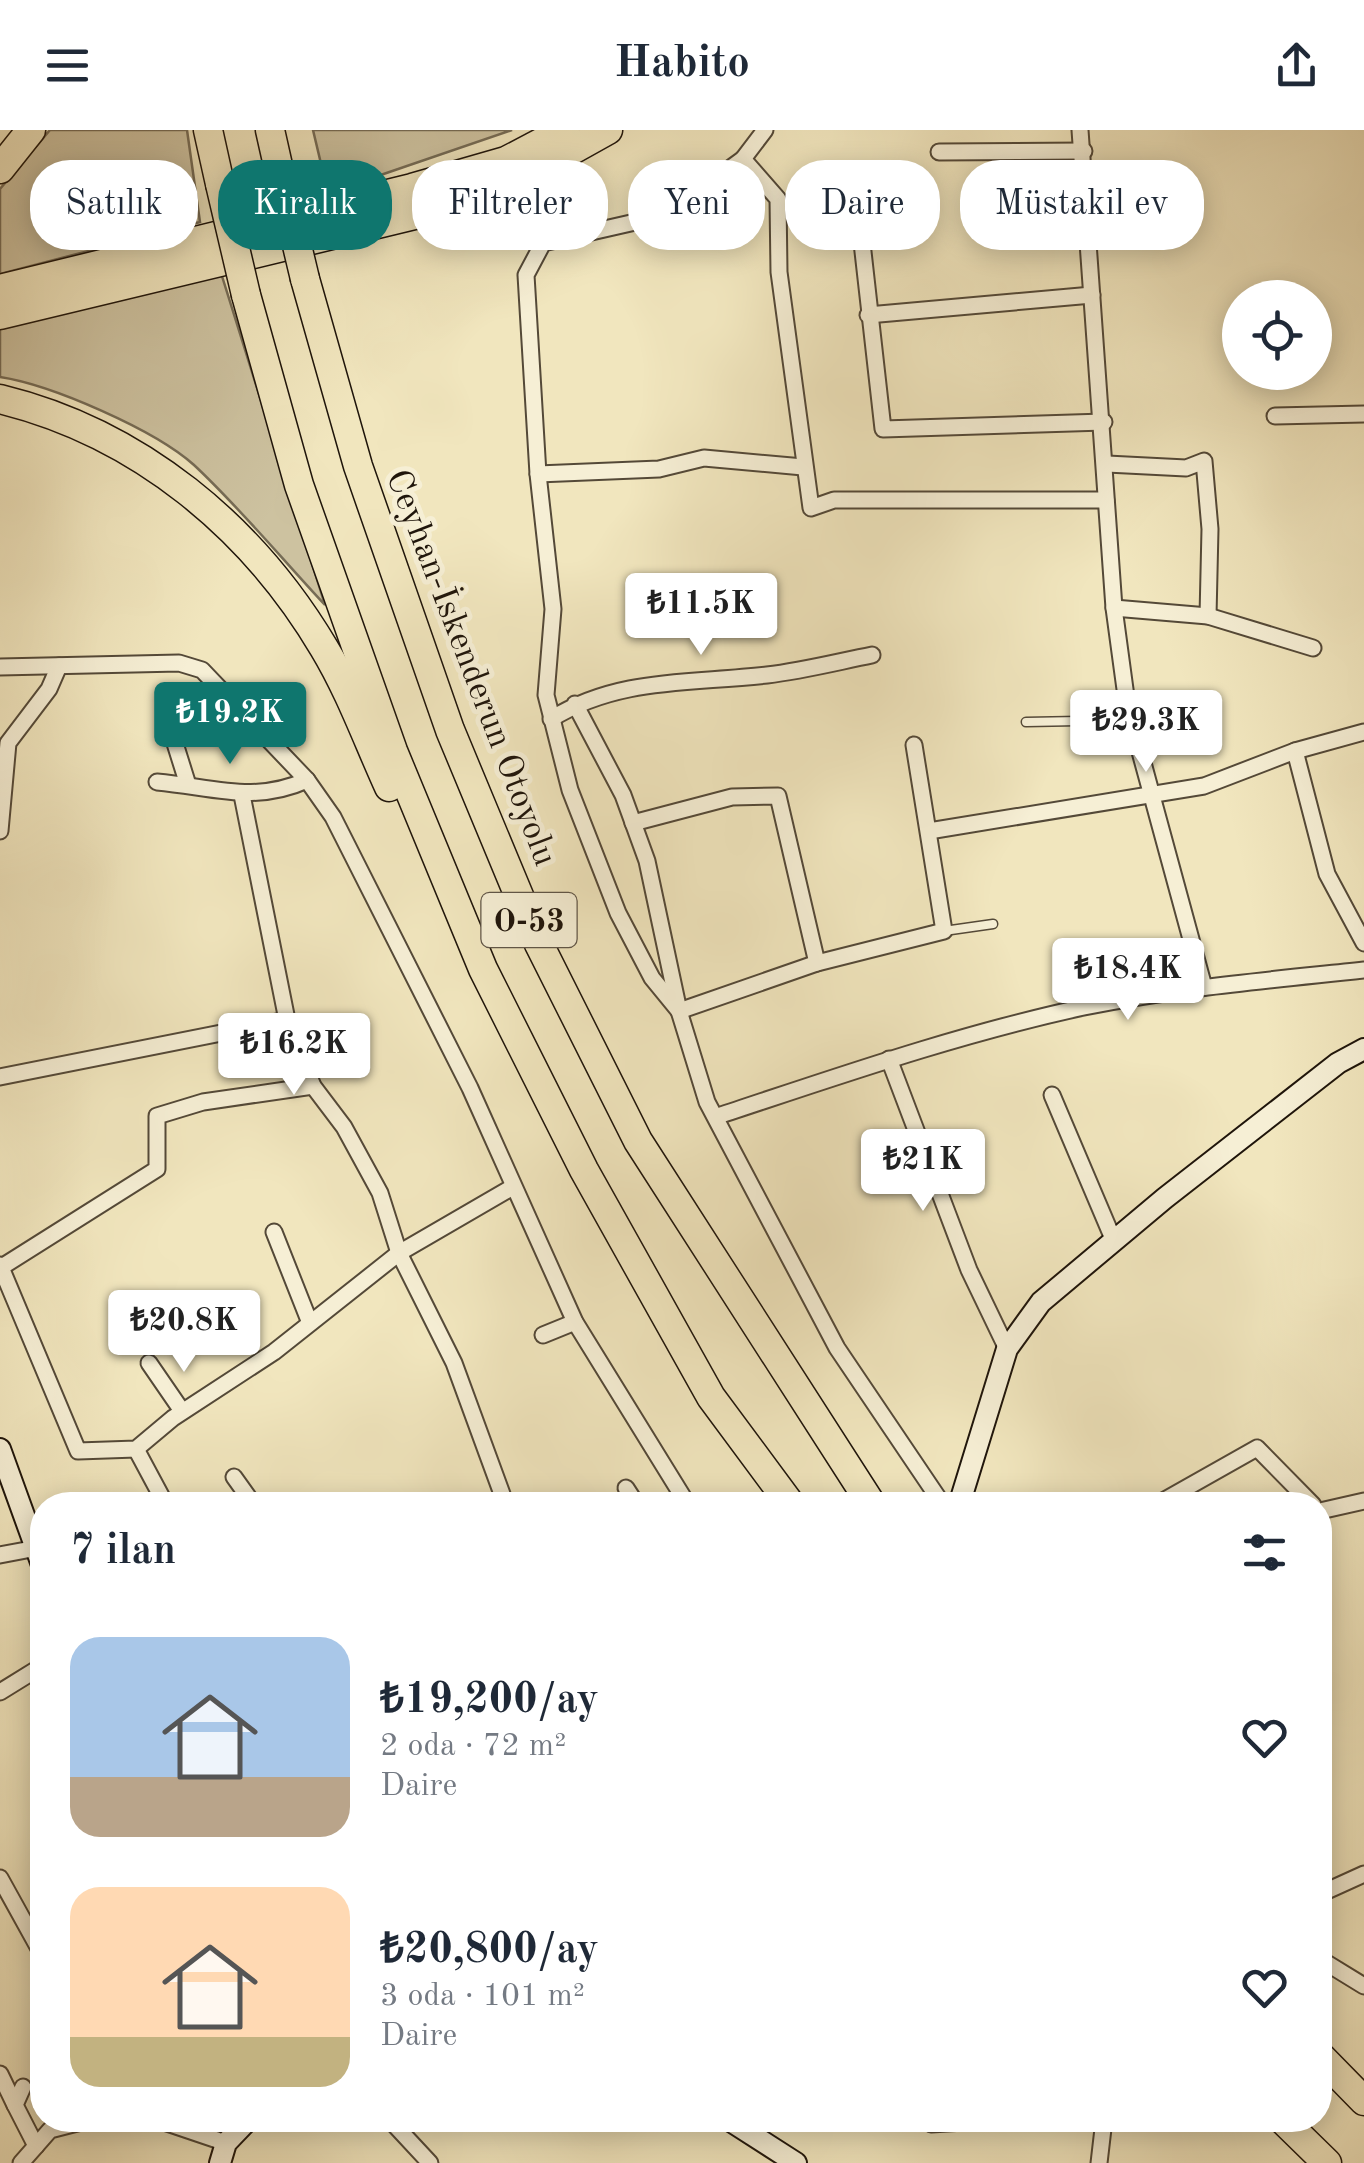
<!DOCTYPE html>
<html lang="tr">
<meta charset="utf-8">
<style>
body{margin:0;font-family:"Old Standard TT",serif;background:#f2f2f3;color:#1f2937;height:100vh;display:flex;flex-direction:column;font-size:38px;white-space:nowrap}
*{box-sizing:border-box;margin:0}
p{font-size:32px;color:#747a83}
.icon{flex:none;width:55px;height:55px;fill:none;stroke:currentColor;stroke-width:2;stroke-linecap:round;stroke-linejoin:round}
.map{position:relative;flex:1;overflow:hidden}
.details{position:absolute;left:30px;top:1362px;width:1302px;height:640px;display:flex;flex-direction:column;background:#fff;border-radius:40px;box-shadow:0 5px 25px #0003}
.details>*{flex:none}
.banner{position:absolute;left:30px;top:30px;width:1305px;height:90px;display:flex;gap:20px}
.buttons{position:absolute;left:1222px;top:150px;display:grid;gap:20px}
.buttons a{display:grid;place-items:center;width:110px;height:110px;border-radius:50%;background:#fff;box-shadow:0 5px 25px #0003;font-size:50px}
.price{position:absolute;translate:-50% -85px;padding:0 22px;border-radius:10px;background:#fff;color:#222;font-size:32px;line-height:65px;filter:drop-shadow(0 2px 5px #0008)}
.price::after{content:'';position:absolute;left:50%;top:60px;width:30px;height:22px;margin-left:-15px;background:inherit;clip-path:polygon(0 0,100% 0,50% 100%)}
.price.current{background:#0f766e;color:#fff}
ul{padding:0;list-style:none}
li{display:flex;align-items:center;gap:30px;height:250px;padding:0 40px}
li span{display:grid;place-items:center;flex:none;width:280px;height:200px;border-radius:30px;color:#555}
li>.icon{margin-inline-start:auto}
span .icon{width:120px;height:120px;fill:#fffc;stroke-width:1}
li b{font-size:42px}
h2{display:flex;justify-content:space-between;align-items:center;height:120px;padding:0 40px;font-size:42px}
.chip{padding:0 35px;border-radius:40px;background:#fff;box-shadow:0 5px 25px #0003;font-size:35px;line-height:90px}
.chip.current{background:#0f766e;color:#fff}
header{display:flex;justify-content:space-between;align-items:center;height:130px;padding:0 40px;background:#fff;font-size:45px;font-weight:700}
.map>svg:first-child{display:block}
.green{fill:#cdc2a0;stroke:#766c56;stroke-width:2.5}
.lines{fill:none;stroke-linecap:round;stroke-linejoin:round}
.lane-casing{stroke:#544938;stroke-width:11}
.street-casing{stroke:#544938;stroke-width:19}
.secondary-casing{stroke:#1f150b;stroke-width:24}
.highway-casing{stroke:#1f150b;stroke-width:31}
.lane{stroke:#f6efd5;stroke-width:8}
.street{stroke:#f6efd5;stroke-width:15}
.secondary{stroke:#f6efd5;stroke-width:20}
.highway{stroke:#f1e6be;stroke-width:28}
.highway-bridge-casing{stroke:#1f150b;stroke-width:31;stroke-linecap:butt}
.highway-bridge{stroke:#f1e6be;stroke-width:28}
.labels{text-anchor:middle;stroke-width:10;stroke-linejoin:round;paint-order:stroke}
.shield{fill:#f6efd5;stroke:#605648;stroke-width:2.5}
.shield-label{font-size:32px;font-weight:bold;fill:#1f150b}
.street-label{font-size:35px;fill:#1f150b;stroke:#f6efd5}
</style>
<header><svg class="icon" aria-label="menu" viewBox="0 0 24 24"><path d="M4 6h16M4 12h16M4 18h16"/></svg>Habito<svg class="icon" aria-label="share" viewBox="0 0 24 24"><path d="M12 15V3M7 8l5-5 5 5M5 13v7h14v-7"/></svg></header>
<div class="map">
<svg width="1364" height="2033" viewBox="0 0 1364 2033">
<rect width="100%" height="100%" fill="#f1e6be"/>
<filter id="stains"><feTurbulence type="fractalNoise" baseFrequency=".002" numOctaves="4"/><feColorMatrix values="0 0 0 0 .2 0 0 0 0 .09 0 0 0 0 .02 0 0 0 .5 -.17"/></filter>
<radialGradient id="worn" r=".72"><stop offset=".6" stop-color="#630" stop-opacity="0"/><stop offset="1" stop-color="#630" stop-opacity=".3"/></radialGradient>
<g class="green">
<polygon points="50,0 187,0 200,92 0,144 0,59"/>
<polygon points="313,0 512,0 328,63"/>
<path d="M221,143L325,475C282,429 240,378 194,335C155,300 52,255 0,247V195Z"/>
</g>
<g class="lines">
<g class="lane-casing">
<g id="lane">
<polyline points="1026,592 1131,590"/>
<polyline points="1134,600 1215,589"/>
<polyline points="944,801 993,794"/>
</g>
</g>
<g class="street-casing">
<g id="street">
<polyline points="765,0 743,29 666,85 543,113 526,145 538,344 553,479 546,565 570,660 618,783 652,848 679,881 817,833 944,801 914,615"/>
<polyline points="1080,0 1114,478 1127,574 1204,857"/>
<polyline points="939,22 1084,21"/>
<polyline points="743,29 778,69 779,142 811,378 834,370 1106,370"/>
<polyline points="860,95 883,299 1104,292"/>
<polyline points="868,185 1092,165"/>
<polyline points="1275,286 1364,284"/>
<polyline points="1107,334 1186,338 1204,331 1210,399 1208,486"/>
<polyline points="538,344 659,339 704,328 803,337"/>
<polyline points="1114,478 1208,486 1313,518"/>
<polyline points="0,537 179,533 202,540 307,650 333,687 470,958 575,1192 688,1375"/>
<polyline points="575,574 623,665 647,731 679,881 707,972 837,1218 943,1375"/>
<path d="M551,589C619,547 690,554 767,545C802,541 837,532 872,525"/>
<polyline points="173,607 188,655"/>
<polyline points="1295,621 1327,744 1364,813"/>
<path d="M157,652C213,657 254,674 307,650"/>
<polyline points="242,665 287,890 313,956 344,997 380,1063 399,1123 454,1233 506,1375"/>
<polyline points="633,693 732,667 778,666 817,833"/>
<polyline points="0,701 8,613 49,559 59,536"/>
<polyline points="929,701 1204,656 1295,621 1364,602"/>
<polyline points="889,929 969,1140 1007,1219"/>
<polyline points="0,947 287,890"/>
<polyline points="1052,965 1114,1111"/>
<path d="M718,986C839,946 959,904 1084,877C1176,858 1271,850 1364,840"/>
<polyline points="274,1102 310,1193"/>
<polyline points="0,1135 78,1321 136,1319 173,1288 274,1222 399,1123 511,1058"/>
<polyline points="0,1138 157,1039 157,986 203,972 313,956"/>
<polyline points="543,1205 575,1192"/>
<polyline points="149,1233 182,1281"/>
<polyline points="136,1319 166,1375"/>
<polyline points="234,1347 254,1375"/>
<polyline points="626,1358 637,1375"/>
<polyline points="1156,1375 1257,1318 1313,1375"/>
<polyline points="1320,1381 1364,1371"/>
<polyline points="0,1425 37,1418"/>
<polyline points="0,1562 42,1536"/>
<polyline points="0,1748 42,1824"/>
<polyline points="1320,1764 1364,1744"/>
<polyline points="1320,1829 1364,1856"/>
<polyline points="0,1944 15,1975"/>
<polyline points="23,1957 15,1975 36,2016"/>
<polyline points="158,1990 226,2013"/>
<polyline points="390,1990 430,2033"/>
<polyline points="931,1994 998,1990"/>
<polyline points="21,2033 50,2000 89,1990"/>
<polyline points="1099,2033 1104,1990"/>
</g>
</g>
<g class="secondary-casing">
<g id="secondary">
<polyline points="0,1319 42,1435"/>
<polyline points="959,1375 1007,1219 1041,1172 1165,1068 1338,933 1364,919"/>
<polyline points="729,1990 796,2033"/>
<polyline points="220,2033 226,2013 248,1990"/>
</g>
</g>
<g class="highway-casing">
<g id="highway">
<polyline points="208,0 220,54"/>
<polyline points="270,0 279,40"/>
<polyline points="0,39 31,0"/>
<polyline points="305,149 358,336 450,600 539,814 638,1011 872,1375"/>
<polyline points="0,159 412,58 506,31 565,0"/>
<polyline points="246,165 299,355 393,621 483,839 584,1040 711,1267 791,1375"/>
<polyline points="0,185 419,84 513,53 608,0"/>
<path d="M0,269C139,303 252,397 324,518C350,561 368,611 389,657"/>
<polyline points="1320,1926 1364,1971"/>
<polyline points="1283,1990 1327,2033"/>
</g>
</g>
<use href="#lane" class="lane"/>
<use href="#street" class="street"/>
<use href="#secondary" class="secondary"/>
<use href="#highway" class="highway"/>
<g class="highway-bridge-casing">
<g id="highway-bridge">
<polyline points="279,40 305,149"/>
<polyline points="220,54 246,165"/>
</g>
</g>
<use href="#highway-bridge" class="highway-bridge"/>
</g>
<g class="labels">
<rect class="shield" x="481.5" y="763" width="95" height="54" rx="8"/>
<g class="shield-label">
<text x="529" y="801">O-53</text>
</g>
<g class="street-label">
<text transform="translate(473 537) rotate(69)" y="12">Ceyhan-İskenderun Otoyolu</text>
</g>
</g>
<rect width="100%" height="100%" filter="url(#stains)"/>
<rect width="100%" height="100%" fill="url(#worn)"/>
</svg>
<div class="buttons">
<a><svg class="icon" aria-label="locate" viewBox="0 0 24 24"><circle cx="12" cy="12" r="6"/><path d="M12 2v4M12 18v4M2 12h4M18 12h4"/></svg></a>
</div>
<b class="price" style="left:701px;top:528px">₺11.5K</b>
<b class="price current" style="left:230px;top:637px">₺19.2K</b>
<b class="price" style="left:1146px;top:645px">₺29.3K</b>
<b class="price" style="left:1128px;top:893px">₺18.4K</b>
<b class="price" style="left:294px;top:968px">₺16.2K</b>
<b class="price" style="left:923px;top:1084px">₺21K</b>
<b class="price" style="left:184px;top:1245px">₺20.8K</b>
<div class="banner">
<a class="chip">Satılık</a>
<a class="chip current">Kiralık</a>
<a class="chip">Filtreler</a>
<a class="chip">Yeni</a>
<a class="chip">Daire</a>
<a class="chip">Müstakil ev</a>
</div>
<section class="details">
<h2>7 ilan<svg class="icon" aria-label="filters" viewBox="0 0 24 24"><path d="M4 7h16M4 17h16"/><circle cx="9" cy="7" r="2"/><circle cx="15" cy="17" r="2"/></svg></h2>
<ul>
<li><span style="background:linear-gradient(#a9c7e8 70%,#b9a48a 0)"><svg class="icon" aria-label="home" viewBox="0 0 24 24"><path d="M3 11l9-7 9 7M6 9v11h12V9"/></svg></span><div><b>₺19,200/ay</b><p>2 oda · 72 m²</p><p>Daire</p></div><svg class="icon" aria-label="heart" viewBox="0 0 24 24"><path d="M12 20l-8-8c-3-5 5-10 8-4 3-6 11-1 8 4z"/></svg></li>
<li><span style="background:linear-gradient(#ffd9b3 75%,#c2b280 0)"><svg class="icon" aria-label="home" viewBox="0 0 24 24"><path d="M3 11l9-7 9 7M6 9v11h12V9"/></svg></span><div><b>₺20,800/ay</b><p>3 oda · 101 m²</p><p>Daire</p></div><svg class="icon" aria-label="heart" viewBox="0 0 24 24"><path d="M12 20l-8-8c-3-5 5-10 8-4 3-6 11-1 8 4z"/></svg></li>
</ul>
</section>
</div>
